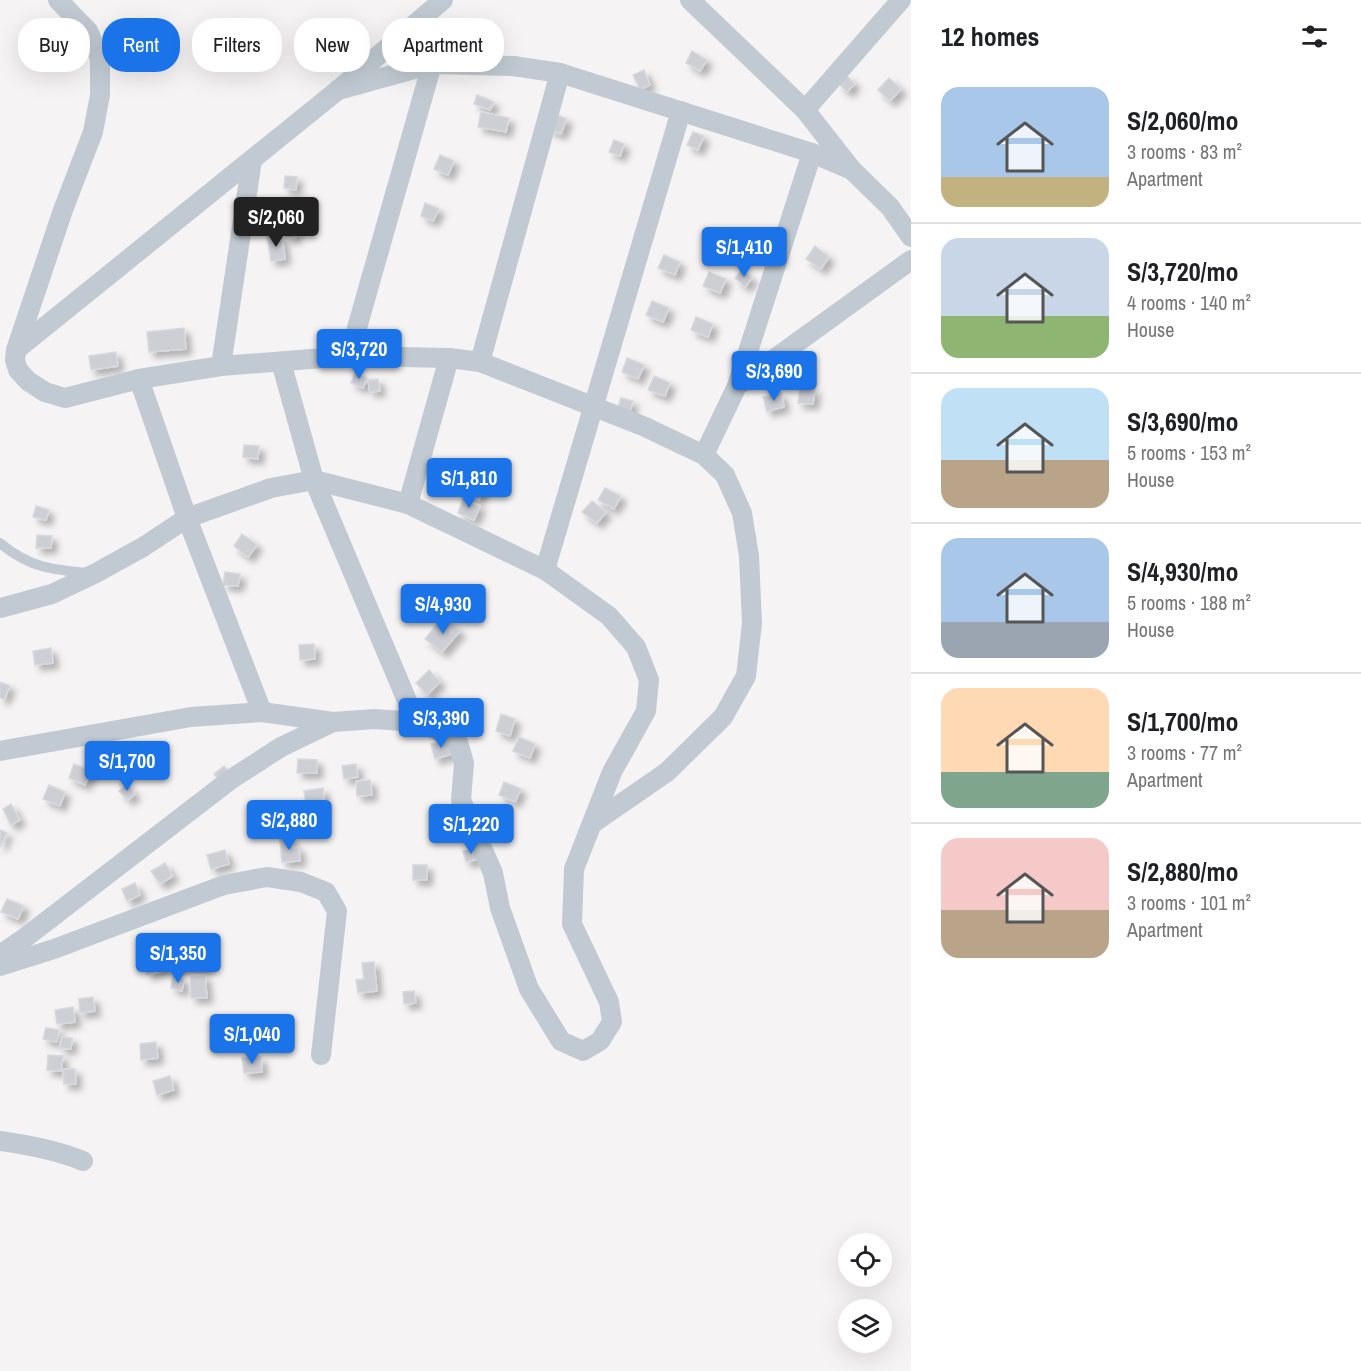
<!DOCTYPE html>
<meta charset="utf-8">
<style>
body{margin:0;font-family:"Archivo Narrow",sans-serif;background:#f6f6f6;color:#202124;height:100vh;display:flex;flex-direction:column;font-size:22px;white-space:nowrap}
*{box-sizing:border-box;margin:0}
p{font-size:20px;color:#757577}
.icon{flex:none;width:33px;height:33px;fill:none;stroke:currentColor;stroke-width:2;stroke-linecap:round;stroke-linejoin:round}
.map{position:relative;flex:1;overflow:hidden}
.side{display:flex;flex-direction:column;background:#fff;width:450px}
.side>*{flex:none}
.hud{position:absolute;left:18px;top:18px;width:570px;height:54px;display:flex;gap:12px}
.tools{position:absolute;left:838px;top:1233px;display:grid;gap:12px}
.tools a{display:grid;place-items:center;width:54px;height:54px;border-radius:50%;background:#fff;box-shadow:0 6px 24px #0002;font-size:30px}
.price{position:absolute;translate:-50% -51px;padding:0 14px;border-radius:6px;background:#1a73e8;color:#fff;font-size:20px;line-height:39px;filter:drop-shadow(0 2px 3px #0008)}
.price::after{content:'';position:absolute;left:50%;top:36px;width:18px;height:14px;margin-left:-9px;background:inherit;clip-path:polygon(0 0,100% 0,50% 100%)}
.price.current{background:#222;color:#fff}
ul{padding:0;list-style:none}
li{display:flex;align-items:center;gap:18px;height:150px;padding:0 30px}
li+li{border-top:2px solid #e0e0e0}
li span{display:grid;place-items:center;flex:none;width:168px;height:120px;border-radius:18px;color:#555}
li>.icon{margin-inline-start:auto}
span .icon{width:72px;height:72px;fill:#fffc;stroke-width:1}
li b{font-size:26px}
h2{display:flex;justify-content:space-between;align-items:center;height:72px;padding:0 30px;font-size:26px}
.tag{padding:0 21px;border-radius:24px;background:#fff;box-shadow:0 6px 24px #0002;font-size:21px;line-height:54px}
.tag.current{background:#1a73e8;color:#fff}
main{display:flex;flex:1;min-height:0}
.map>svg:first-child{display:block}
.building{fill:#cdcfd5;stroke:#d7d9de;stroke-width:1.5;filter:url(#shadow)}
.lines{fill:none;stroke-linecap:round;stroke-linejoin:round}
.service{stroke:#c1cad2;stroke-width:10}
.minor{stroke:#c1cad2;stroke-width:20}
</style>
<main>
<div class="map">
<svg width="911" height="1371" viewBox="0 0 911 1371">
<defs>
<filter id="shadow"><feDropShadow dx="5.5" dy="5.5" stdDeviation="3" flood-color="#0004"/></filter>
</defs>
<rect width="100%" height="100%" fill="#f5f3f3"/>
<g class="building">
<polygon points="692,51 707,60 700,71 686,63"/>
<polygon points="644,70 650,85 640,89 633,75"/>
<polygon points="846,75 855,84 847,92 838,83"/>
<polygon points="889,78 901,89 890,101 878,90"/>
<polygon points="477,95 494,102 490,110 474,104"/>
<polygon points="481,112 509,118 506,132 478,127"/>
<polygon points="554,114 567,119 561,134 548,129"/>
<polygon points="693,132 704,136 698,150 687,145"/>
<polygon points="614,140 624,144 620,156 609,152"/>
<polygon points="440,155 454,161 448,175 434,169"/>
<polygon points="285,176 297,177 296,190 284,188"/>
<polygon points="425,203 439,209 433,221 421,216"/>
<rect x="286" y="230" width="10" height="8"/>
<polygon points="282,235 285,259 271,261 267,236"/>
<polygon points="815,246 829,257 821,269 806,259"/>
<polygon points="664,255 680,262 675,275 658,268"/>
<polygon points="742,270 752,278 745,287 735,278"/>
<polygon points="709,272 726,279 720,293 703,286"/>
<polygon points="652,301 669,308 663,322 646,315"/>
<polygon points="696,317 713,324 708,337 691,330"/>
<polygon points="184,328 186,349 149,352 147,332"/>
<polygon points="116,352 118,366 91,370 89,356"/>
<polygon points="627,358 644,365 638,379 622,372"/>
<polygon points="355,373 367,378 363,388 351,383"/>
<polygon points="654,376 670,383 665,396 648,390"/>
<polygon points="378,379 380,391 370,392 368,380"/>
<polygon points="800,388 815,389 813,404 798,403"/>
<polygon points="781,393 784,407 767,411 763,397"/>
<polygon points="621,398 633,401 629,414 617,411"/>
<polygon points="244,445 259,446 258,459 243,457"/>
<polygon points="469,482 483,488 479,500 464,494"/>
<polygon points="605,488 621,496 614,509 598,500"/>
<polygon points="463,499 480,506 474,520 458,513"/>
<polygon points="592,501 606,512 597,523 582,512"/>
<polygon points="36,506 49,510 46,520 33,517"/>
<polygon points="242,534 257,545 248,557 234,546"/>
<polygon points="37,535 52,536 51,548 36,548"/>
<polygon points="225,572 240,574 238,586 223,585"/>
<polygon points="443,617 460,631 442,652 425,639"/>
<polygon points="314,644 315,659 300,660 299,645"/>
<polygon points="51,648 53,663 35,665 33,651"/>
<polygon points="429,670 440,682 427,695 416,683"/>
<polygon points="0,682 10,686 4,699 0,698"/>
<polygon points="501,714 515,719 510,736 496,731"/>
<polygon points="519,737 535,744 530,758 513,751"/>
<polygon points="448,740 452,754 435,759 431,744"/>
<polygon points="138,743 145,756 129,765 122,752"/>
<polygon points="298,759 317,760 317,773 297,773"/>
<polygon points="74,764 91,771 85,785 69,778"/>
<polygon points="356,764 358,777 344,779 342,766"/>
<polygon points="224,766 231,774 221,782 214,774"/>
<polygon points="370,780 372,795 357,796 356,781"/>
<polygon points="504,782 521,789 515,802 499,795"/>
<polygon points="127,784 135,794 128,800 119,791"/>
<polygon points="49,785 65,792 60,806 43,799"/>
<polygon points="323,788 324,803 306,805 304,791"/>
<polygon points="11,804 20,820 11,825 3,809"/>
<polygon points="0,830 7,833 1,846 0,846"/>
<polygon points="293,839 293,848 299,847 300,861 282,862 280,840"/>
<polygon points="476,849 479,859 466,862 463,851"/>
<polygon points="225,850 229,864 211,869 207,855"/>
<polygon points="165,863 173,876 160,884 151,871"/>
<rect x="413" y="865" width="14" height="15"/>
<polygon points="135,883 140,895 127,901 122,889"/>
<polygon points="7,899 24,906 18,919 1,912"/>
<rect x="188" y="953" width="18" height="15"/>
<polygon points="185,955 185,968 170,968 170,956"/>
<polygon points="162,957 164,971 147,975 144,960"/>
<polygon points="374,962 377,991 358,993 356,980 364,979 362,963"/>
<polygon points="205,975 207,998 191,998 190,976"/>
<polygon points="173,976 184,979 182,991 171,988"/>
<polygon points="414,991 416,1003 404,1004 403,992"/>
<polygon points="93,997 95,1011 80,1013 79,999"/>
<polygon points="73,1007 75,1022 57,1024 55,1010"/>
<polygon points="46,1028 59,1030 57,1042 43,1039"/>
<polygon points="61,1037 72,1038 71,1049 60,1048"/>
<polygon points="156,1042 158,1058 141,1060 140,1044"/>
<polygon points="48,1055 63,1056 61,1071 47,1070"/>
<polygon points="261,1057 262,1072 244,1073 242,1058"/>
<polygon points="63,1069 75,1069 76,1084 64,1084"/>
<polygon points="170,1076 174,1090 157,1095 153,1081"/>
</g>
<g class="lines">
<path class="service" d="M0,543C30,568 53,570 90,573"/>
<g class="minor">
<polyline points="58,0 88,31 100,58 100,95 93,132 63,210 16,350 15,360 18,370 28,381 45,392 65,398 139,379 221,366 349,356 449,358 480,362 643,426 704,455 725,475 742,513 749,556 752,623 746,676 723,717 667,772 593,823"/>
<polyline points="690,0 805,110 852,170"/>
<polyline points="338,90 432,64 513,66 560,73 812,153 852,170 890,207 911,237"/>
<polyline points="805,110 901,0"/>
<polyline points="16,350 338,90 443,0"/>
<polyline points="349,356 432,64"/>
<polyline points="281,362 314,480 416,722"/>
<polyline points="480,362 560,73"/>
<polyline points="221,366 252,160"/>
<polyline points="139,379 187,518 262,712"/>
<polyline points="737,386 911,260"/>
<polyline points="704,455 737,386 812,153"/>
<polyline points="408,504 449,358"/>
<polyline points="545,570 681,111"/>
<polyline points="0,608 52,594 96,573 143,547 187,518 271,488 314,480 408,504 545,570 609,616 636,647 649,680 646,711 612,772 574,869 572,924 609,1002 612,1022 600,1041 583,1051 561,1041 529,989 500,908 493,873 461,800 464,763 458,742 437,730 416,722 375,719 333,722 281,747 230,780 26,937 0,955"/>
<polyline points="0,751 191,717 262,712 333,722"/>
<polyline points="0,966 54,949 224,885 267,877 301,882 326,892 337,911 321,1055"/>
<path d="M0,1141C29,1145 56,1150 83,1161"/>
</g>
</g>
</svg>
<div class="tools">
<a><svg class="icon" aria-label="locate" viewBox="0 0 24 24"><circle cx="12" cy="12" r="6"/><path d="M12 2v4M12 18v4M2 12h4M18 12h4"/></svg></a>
<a><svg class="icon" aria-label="layers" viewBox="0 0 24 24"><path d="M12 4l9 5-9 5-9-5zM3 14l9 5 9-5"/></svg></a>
</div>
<b class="price current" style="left:276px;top:248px">S/2,060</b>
<b class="price" style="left:744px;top:278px">S/1,410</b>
<b class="price" style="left:359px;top:380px">S/3,720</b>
<b class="price" style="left:774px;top:402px">S/3,690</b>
<b class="price" style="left:469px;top:509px">S/1,810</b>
<b class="price" style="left:443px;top:635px">S/4,930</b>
<b class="price" style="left:441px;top:749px">S/3,390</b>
<b class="price" style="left:127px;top:792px">S/1,700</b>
<b class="price" style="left:289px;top:851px">S/2,880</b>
<b class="price" style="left:471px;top:855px">S/1,220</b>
<b class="price" style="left:178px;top:984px">S/1,350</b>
<b class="price" style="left:252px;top:1065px">S/1,040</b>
<div class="hud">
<a class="tag">Buy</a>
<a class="tag current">Rent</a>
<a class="tag">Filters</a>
<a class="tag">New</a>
<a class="tag">Apartment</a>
</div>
</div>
<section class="side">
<h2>12 homes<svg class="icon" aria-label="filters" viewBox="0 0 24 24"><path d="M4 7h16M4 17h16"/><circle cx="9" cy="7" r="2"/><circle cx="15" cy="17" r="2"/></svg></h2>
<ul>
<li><span style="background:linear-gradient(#a9c7e8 75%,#c2b280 0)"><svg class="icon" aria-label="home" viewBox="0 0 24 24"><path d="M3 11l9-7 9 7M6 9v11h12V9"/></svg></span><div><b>S/2,060/mo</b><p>3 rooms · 83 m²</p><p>Apartment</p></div></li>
<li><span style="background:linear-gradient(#c9d6e8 65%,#8fb573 0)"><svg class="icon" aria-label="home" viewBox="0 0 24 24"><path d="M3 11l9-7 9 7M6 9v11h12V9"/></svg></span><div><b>S/3,720/mo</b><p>4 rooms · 140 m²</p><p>House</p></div></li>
<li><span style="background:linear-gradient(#bfe0f5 60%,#b9a48a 0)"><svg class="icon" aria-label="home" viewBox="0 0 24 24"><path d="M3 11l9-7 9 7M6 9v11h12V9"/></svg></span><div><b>S/3,690/mo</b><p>5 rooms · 153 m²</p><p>House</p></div></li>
<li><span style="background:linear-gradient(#a9c7e8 70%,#9aa5b1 0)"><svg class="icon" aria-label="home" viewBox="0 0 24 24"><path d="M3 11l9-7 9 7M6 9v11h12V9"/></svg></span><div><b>S/4,930/mo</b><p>5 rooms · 188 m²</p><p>House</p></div></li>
<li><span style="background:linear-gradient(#ffd9b3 70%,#7fa58c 0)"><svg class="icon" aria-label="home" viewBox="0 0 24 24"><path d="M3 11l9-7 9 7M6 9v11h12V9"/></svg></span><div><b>S/1,700/mo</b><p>3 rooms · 77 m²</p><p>Apartment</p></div></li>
<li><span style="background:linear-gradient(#f6c9c9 60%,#b9a48a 0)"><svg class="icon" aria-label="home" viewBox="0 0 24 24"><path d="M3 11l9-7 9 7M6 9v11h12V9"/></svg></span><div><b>S/2,880/mo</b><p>3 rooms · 101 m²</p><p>Apartment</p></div></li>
</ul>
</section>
</main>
